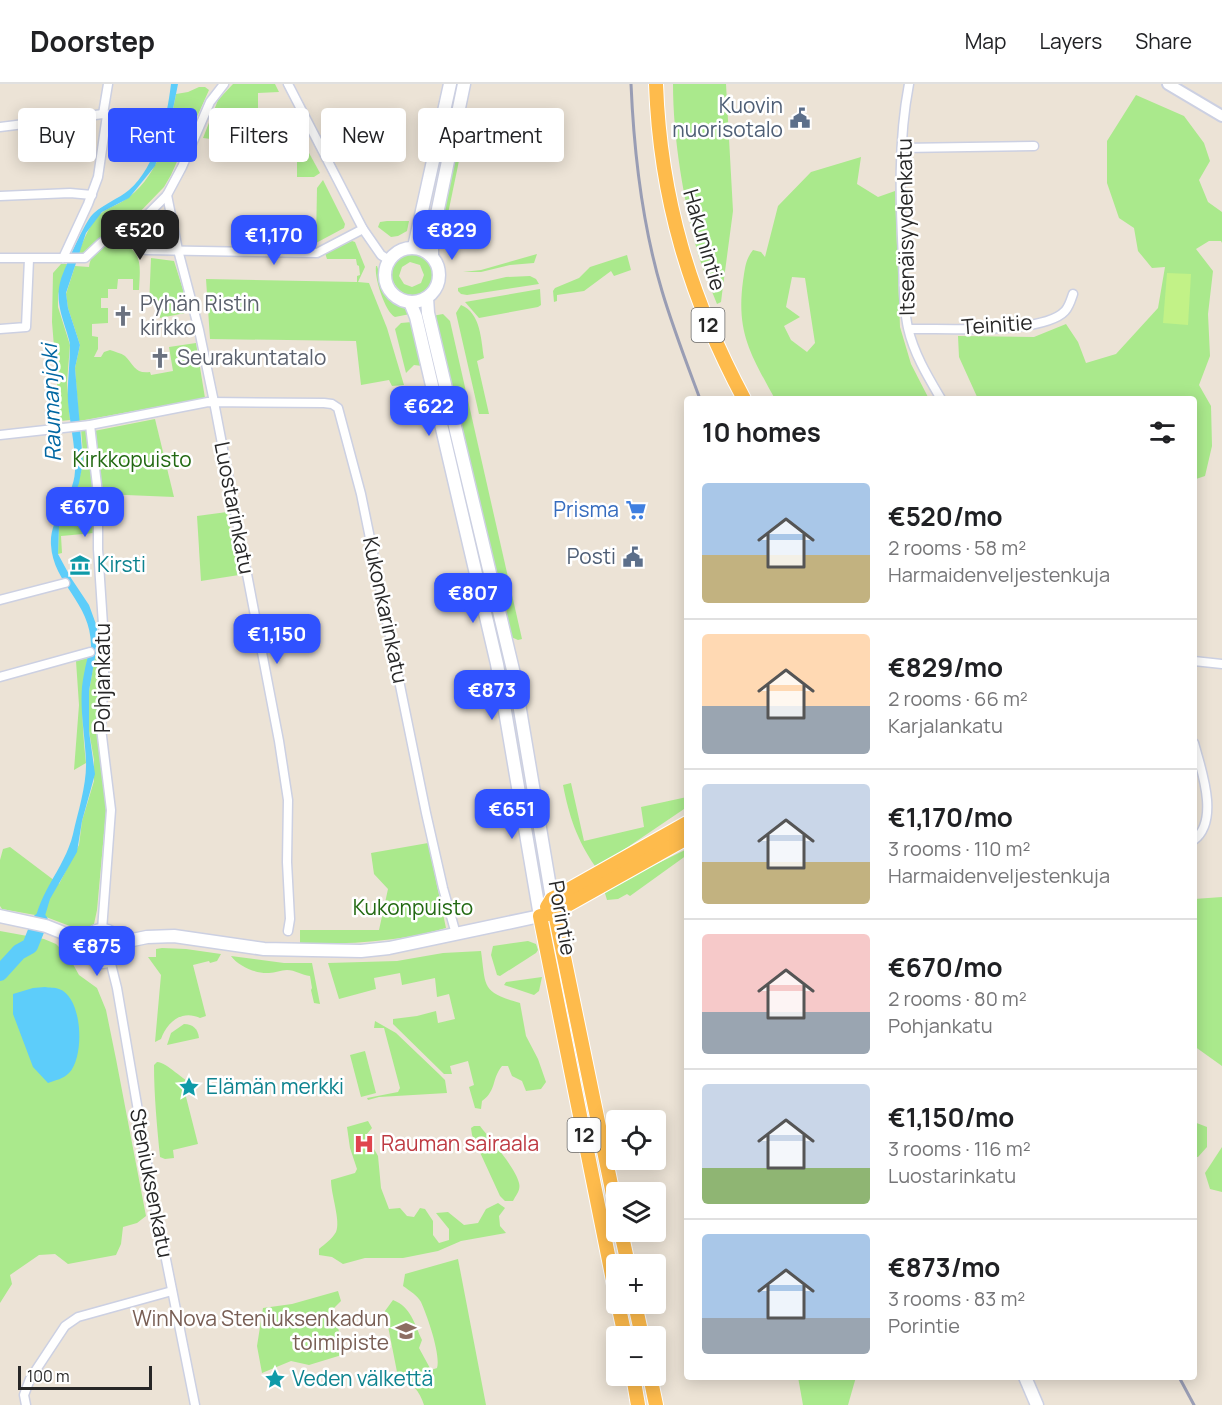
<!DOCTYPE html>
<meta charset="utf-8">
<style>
body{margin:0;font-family:Manrope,sans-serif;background:#f6f6f6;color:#202124;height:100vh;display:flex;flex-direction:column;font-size:22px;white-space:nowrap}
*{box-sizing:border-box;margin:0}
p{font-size:20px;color:#757577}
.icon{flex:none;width:33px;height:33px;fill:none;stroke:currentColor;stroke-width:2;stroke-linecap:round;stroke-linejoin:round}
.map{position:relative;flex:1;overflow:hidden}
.drawer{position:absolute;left:684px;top:312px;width:513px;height:984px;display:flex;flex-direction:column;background:#fff;border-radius:6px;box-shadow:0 3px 15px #0003}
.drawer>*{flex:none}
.hud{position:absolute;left:18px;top:24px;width:570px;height:54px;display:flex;gap:12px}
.buttons{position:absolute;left:606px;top:1026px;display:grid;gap:12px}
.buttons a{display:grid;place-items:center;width:60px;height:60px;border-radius:6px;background:#fff;box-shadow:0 3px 15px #0003;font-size:30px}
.scale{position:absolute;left:18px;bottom:15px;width:134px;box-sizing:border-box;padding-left:6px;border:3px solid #272727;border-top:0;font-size:16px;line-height:21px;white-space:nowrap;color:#272727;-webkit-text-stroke:4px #fff;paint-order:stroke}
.price{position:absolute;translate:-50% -51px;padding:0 14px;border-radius:12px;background:#3052ff;color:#fff;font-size:20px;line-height:39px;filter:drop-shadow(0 2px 3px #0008)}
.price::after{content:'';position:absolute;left:50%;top:36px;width:18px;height:14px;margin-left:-9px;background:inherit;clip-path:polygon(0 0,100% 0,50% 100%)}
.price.current{background:#222;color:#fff}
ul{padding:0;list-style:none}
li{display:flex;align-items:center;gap:18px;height:150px;padding:0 18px}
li+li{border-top:2px solid #e0e0e0}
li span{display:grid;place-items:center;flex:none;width:168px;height:120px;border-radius:6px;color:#555}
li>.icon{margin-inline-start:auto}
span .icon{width:72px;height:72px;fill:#fffc;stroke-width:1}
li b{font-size:26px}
h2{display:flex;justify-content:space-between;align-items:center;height:72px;padding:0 18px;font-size:26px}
.chip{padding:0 21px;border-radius:6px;background:#fff;box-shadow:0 3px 15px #0003;font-size:21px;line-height:54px}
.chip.current{background:#3052ff;color:#fff}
header{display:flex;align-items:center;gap:36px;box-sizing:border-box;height:84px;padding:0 30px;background:#fff;border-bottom:2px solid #e0e0e0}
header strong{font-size:28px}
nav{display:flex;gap:33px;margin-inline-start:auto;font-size:21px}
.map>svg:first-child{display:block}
.green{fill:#aae98c;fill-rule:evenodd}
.pitch{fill:#c2f287}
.water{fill:#5dcdfa}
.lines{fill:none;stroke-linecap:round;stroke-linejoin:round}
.river{stroke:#5dcdfa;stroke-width:16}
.minor-casing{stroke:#ccd0e2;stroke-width:11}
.tertiary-casing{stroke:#ccd0e2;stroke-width:14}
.secondary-casing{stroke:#ccd0e2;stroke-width:15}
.trunk-casing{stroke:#fff;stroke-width:16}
.minor{stroke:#fff;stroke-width:8}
.tertiary{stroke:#fff;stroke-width:10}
.secondary{stroke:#fff;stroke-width:12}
.trunk{stroke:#febb4c;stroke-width:14}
.rail{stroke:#999db4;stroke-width:3}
.labels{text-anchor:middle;stroke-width:5;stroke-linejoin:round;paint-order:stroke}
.shield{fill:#fff;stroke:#686868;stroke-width:1.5}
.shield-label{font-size:20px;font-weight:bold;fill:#272727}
.service-label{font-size:21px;fill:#4e5e75;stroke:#fff;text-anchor:end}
.street-label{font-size:21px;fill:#272727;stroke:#fff}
.worship-label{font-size:21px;fill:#5b616d;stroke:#fff;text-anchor:start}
.park-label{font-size:21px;fill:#226912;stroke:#fff}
.shop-label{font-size:21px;fill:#366cbe;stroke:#fff;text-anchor:end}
.culture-label{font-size:21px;fill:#0d838f;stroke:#fff;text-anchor:start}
.health-label{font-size:21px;fill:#be3a42;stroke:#fff;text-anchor:start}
.education-label{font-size:21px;fill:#785e54;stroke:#fff;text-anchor:end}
.water-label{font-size:22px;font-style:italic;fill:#0067a2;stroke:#fff}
</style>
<header>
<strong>Doorstep</strong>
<nav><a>Map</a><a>Layers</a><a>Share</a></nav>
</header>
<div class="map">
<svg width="1222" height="1321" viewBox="0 0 1222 1321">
<rect width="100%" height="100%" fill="#ece3d6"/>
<g class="green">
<polygon points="233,0 275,0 279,8 258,9 258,63 234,58 203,54 218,16"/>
<path d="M673,0H726L733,127L722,210L721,218L717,220C711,205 704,189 699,173C684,120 673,55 673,0Z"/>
<path d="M199,3H205L209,6L171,91L164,103L132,136L100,154L86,168L78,170C84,155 91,136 104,127C112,122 122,119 129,113C161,88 169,47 176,10L188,8Z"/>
<polygon points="1136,11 1184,32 1204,59 1210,77 1199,96 1208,118 1222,128 1222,159 1221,157 1209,157 1196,165 1213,187 1208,230 1210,272 1199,301 1211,322 1212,362 1205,392 1196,395 1194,391 1194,315 978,315 959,273 958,252 1034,253 1066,240 1078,258 1086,279 1116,270 1158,224 1165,183 1152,184 1138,167 1134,144 1119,134 1107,99 1107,57"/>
<polygon points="466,43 444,149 438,153 460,48"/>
<polygon points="301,58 303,58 320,89 314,93 297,93 297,61"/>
<path d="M861,73L857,100L878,113L895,107L900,243L911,280L929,315H775C751,271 736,249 743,197C745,185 745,176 753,166L761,168L765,173L778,122L811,88ZM792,193L805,194L815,259L807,268L791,256L784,242L800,233L786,223Z"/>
<polygon points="323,96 345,140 344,144 316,159 317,104"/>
<path d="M161,127L164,128L170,155L167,157L147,156C137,143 150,135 161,127Z"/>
<polygon points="387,137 409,137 407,147 398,152 391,153 378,143 380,138"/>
<path d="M117,157C144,166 140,182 139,206H133V195H118L117,205H108V214H101V224H108V239L92,240V252L98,253V265L94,273H101L104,268L110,266C115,268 121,269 125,272C134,281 135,290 150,288L151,291L173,287L169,263L196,259L205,314L79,337L75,284L80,261L68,224L66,210L75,182L89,183C90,169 104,158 117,157Z"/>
<polygon points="352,157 355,158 365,183 358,198 369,199 387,244 404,301 392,302 389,296 361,301 356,257 210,255 206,195 357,198 357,192 360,191 359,182 357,181 356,175 327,175 325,169"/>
<path d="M412,169C427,173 438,185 431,200C413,238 362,178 412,169ZM410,178L420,181L424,191L421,199L412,203L404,200L399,192L402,183Z"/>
<polygon points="537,170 534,179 510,181 481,188 463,188 481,186"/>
<polygon points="627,171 631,186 614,192 611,187 584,207 557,211 557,217 554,218 553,207 555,204 579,194 590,183"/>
<polygon points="151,174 174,177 190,228 160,234 157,221 149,222"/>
<polygon points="61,180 67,180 58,211 58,223 70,261 67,298 70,336 60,337 52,238 53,189"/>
<path d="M376,182H377C381,193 381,206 390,214C397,221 405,221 410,230L395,233C385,228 374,193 376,182Z"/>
<polygon points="530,192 536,195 539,200 467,211 461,210 458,207 458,204 506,193"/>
<polygon points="540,205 541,221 538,223 479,234 465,218"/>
<path d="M461,221C481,229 481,256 484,274L477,277L489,330H479L456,229Z"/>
<polygon points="443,230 450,237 522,555 518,556 509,552 432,232"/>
<polygon points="412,238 422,282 414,281 406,289 395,245 401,239"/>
<polygon points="155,335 174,413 102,410 94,347"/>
<polygon points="88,344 94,397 94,449 61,452 62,469 58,470 59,443 72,419 81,388 83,370 81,345"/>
<polygon points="227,428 239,491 201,497 197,432"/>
<polygon points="95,572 102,573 98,643 106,727 97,826 94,840 89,846 83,847 46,833 2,825 0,822 0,776 3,765 10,763 59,800 79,761 82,737 94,697 94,676 89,647 89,607"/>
<path d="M88,574C80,612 82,640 86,679L74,686L79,621L76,577Z"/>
<path d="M571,699L584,757L644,743L641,723L687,713V723L619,769L595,782C577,756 569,732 563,701Z"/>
<path d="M428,759L446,844C397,858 350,860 300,860V846H379L388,805L374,790L371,769Z"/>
<polygon points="687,765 687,771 630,812 627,810 618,815 607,816 604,806"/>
<polygon points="1222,813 1222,982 1194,962 1194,815"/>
<polygon points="0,847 44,855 56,860 69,873 79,891 97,904 106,926 116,975 146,1132 137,1139 123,1143 121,1160 116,1171 68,1180 55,1170 39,1171 10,1191 12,1200 0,1219"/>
<polygon points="528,857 536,860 538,866 536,869 500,892 497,891 491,871 493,862"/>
<path d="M162,864L186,865L221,870L217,877L210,879L209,877L193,881L206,932L200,934C181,925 167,939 161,955L155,958L161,891L148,873H156V865Z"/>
<path d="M481,867C486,903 481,908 520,919L526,952L538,975L546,998L541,1005L526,1007L522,997L512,992L508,982H502C491,996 497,1006 482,1017L481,1025L475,1024L469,1003L474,1001L468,977L450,982L452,990H444L393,940V935L417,932L436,927L438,939L455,935L449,910L437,913L435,894L402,901L400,889L374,894L376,905L339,915L328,879L397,877L443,869Z"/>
<path d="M231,872L284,879H312L320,920L314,919L311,906L312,904L310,892C302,891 295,886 287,886C281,886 275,889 269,889C256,890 238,882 231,872Z"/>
<polygon points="542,893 539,907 534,911 504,901 506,898"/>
<polygon points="375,937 396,949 440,991 445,996 447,1009 379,1013 368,1016 367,1014 398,1008 400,1004 384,944 374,944"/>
<path d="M184,940C193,940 198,945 199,954L167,961L171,949Z"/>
<polygon points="365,967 376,1009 361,1013 350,971"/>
<path d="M157,978C168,979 182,996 196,1002L184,1005L198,1060L173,1066L174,1074L165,1075L160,1073C157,1042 154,1011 154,981Z"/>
<path d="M368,1037L372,1044L366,1051L378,1072L381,1104L389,1125L400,1124L407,1132L414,1133L420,1124L425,1125L433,1137V1151L439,1159L449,1156V1145L436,1129L448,1128L464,1141L478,1139L486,1125L498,1119L505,1124L499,1132L500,1142L506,1149L461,1157L438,1167L403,1174H365L343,1180L332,1173L319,1171V1165C325,1160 332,1155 336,1148C341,1137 331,1111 331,1096L355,1089L357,1085L350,1064L347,1043Z"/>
<polygon points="1194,1038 1207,1043 1207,1063 1198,1073 1194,1073"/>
<path d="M474,1042H480C490,1055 515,1083 519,1099C521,1106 516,1111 513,1117H505L500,1112L472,1051L471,1044Z"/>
<polygon points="1222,1063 1222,1108 1210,1105 1205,1089"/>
<path d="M458,1175L486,1321H424C420,1308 412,1297 398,1293L385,1227L393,1216C411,1223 414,1239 422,1256L419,1264L431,1286L437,1284C441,1271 427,1231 421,1218C417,1211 410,1207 403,1202L405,1190Z"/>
<polygon points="338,1207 341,1217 333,1225 345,1270 309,1281 291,1277 262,1289 257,1262 263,1224 292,1220"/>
<polygon points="798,1293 856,1293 848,1321 803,1321"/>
</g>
<polygon class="pitch" points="1167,189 1191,190 1188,241 1163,239"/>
<g class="water">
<path d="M171,0H178L170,40L155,82L129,114L102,128L86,149L66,209L68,224L80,261L75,284L83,378L79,399L72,419L59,443L58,470L71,494L89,521L97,543L98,557L89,607V647L95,690L82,737L77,768L50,815L39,852L34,857C30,816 64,788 73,750C78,728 87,700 86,677C85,652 80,628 82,603C83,594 85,584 87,576C88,571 91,567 91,563C92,519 53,500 51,461C49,433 74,414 75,387C76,364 70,341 68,318C67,298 70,281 70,262C70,258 68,253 67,249C61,230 55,214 61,195C65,183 86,135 94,129C104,120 118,115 129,106C156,83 167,34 171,0Z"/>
<path d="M45,903C49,904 55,903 59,905C83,913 85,973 69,989C63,995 56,996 48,999L33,983L13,930V910L33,904Z"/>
</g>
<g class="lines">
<polyline class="river" points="0,889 19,868 30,862 40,837"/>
<g class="minor-casing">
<g id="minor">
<polyline points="288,0 363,145 381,171 389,176"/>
<path d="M909,0C898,57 900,117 903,175C904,198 903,222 908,244C914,270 928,293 941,315"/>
<polyline points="103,30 108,0"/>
<polyline points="0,43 103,30 158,38"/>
<polyline points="902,64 1034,62"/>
<polyline points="167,111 178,166 199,246 214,318 279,657 288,716 287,778 290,835 288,847"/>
<polyline points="0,112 70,109 92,111"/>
<polyline points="125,147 135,160 146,166 317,169 363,145"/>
<polyline points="0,174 85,174 102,158 140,138 167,111 182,83 210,18 224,0"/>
<polyline points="63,174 88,120 98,93 107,31"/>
<polyline points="0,245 26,243 29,175"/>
<path d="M909,245C942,244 1043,251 1065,227C1069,223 1071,216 1073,210"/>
<polyline points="90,341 98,410 98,465 105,571 101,644 111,726 102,846"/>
<polyline points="0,351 90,341 208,318 324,319 332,320 338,324 361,410 426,729 443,804 456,850"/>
<polyline points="0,516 65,499"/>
<polyline points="1194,577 1222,580"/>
<polyline points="0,593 90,568"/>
<path d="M1194,659C1201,685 1220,736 1194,756"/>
<polyline points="110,876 117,904 148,1085 195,1321"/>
<polyline points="26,1321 24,1311 30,1295 65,1242 78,1233 172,1207"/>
</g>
</g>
<g class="tertiary-casing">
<polyline id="tertiary" points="1168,0 1222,32"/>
</g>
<g class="secondary-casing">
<g id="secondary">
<polyline points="414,163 450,0"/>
<circle cx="412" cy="191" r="27"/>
<polyline points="432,172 432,154 464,0"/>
<polyline points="427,214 428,229 514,590 552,815"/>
<polyline points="0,832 46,842 86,858"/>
<circle cx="102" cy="862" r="16"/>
<polyline points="118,859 147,853 174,852 264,865 361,867 389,864 540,832 497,580 416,233 410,218"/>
<polyline points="1025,1293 1037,1321"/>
</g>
</g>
<g class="trunk-casing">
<g id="trunk">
<path d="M656,0C660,114 690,214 744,315"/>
<polyline points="552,815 616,1125"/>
<polyline points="547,823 552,815 687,739"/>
<polyline points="548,830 555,828 687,754"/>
<polyline points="540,832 616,1211"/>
<polyline points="621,1148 628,1180"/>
<polyline points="618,1220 625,1252"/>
<polyline points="635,1220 642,1252"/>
<polyline points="633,1292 638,1321"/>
<polyline points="650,1292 656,1321"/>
</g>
</g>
<use href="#minor" class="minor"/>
<use href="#tertiary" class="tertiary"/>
<use href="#secondary" class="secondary"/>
<use href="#trunk" class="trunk"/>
<g class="rail">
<path d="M631,0C634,70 642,140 662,207C673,244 687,280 700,315"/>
<polyline points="1179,1293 1194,1321"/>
</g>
</g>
<defs>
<g id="civic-bare" transform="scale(1.62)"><path d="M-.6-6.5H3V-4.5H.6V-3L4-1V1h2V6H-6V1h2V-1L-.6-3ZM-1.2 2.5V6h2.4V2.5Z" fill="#5c6f8a" stroke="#fff" stroke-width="2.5" paint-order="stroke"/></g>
<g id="church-bare" transform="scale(1.62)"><path d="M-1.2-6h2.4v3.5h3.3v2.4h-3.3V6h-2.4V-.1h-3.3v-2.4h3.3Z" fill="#6b7280" stroke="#fff" stroke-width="2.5" paint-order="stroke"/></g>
<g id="supermarket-bare" transform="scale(1.62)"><path d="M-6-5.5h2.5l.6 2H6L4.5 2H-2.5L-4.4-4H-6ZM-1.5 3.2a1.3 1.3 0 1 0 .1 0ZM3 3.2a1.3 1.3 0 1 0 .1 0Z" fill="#3f7fe0" stroke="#fff" stroke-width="2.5" paint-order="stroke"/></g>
<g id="museum-bare" transform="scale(1.62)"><path d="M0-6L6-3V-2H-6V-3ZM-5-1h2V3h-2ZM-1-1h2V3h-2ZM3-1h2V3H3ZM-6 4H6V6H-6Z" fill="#0f9aa8" stroke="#fff" stroke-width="2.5" paint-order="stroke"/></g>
<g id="sight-bare" transform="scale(1.62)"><path d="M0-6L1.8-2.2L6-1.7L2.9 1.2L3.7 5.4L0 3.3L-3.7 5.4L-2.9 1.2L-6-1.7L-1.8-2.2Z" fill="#0f9aa8" stroke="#fff" stroke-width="2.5" paint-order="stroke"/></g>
<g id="hospital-bare" transform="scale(1.62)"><path d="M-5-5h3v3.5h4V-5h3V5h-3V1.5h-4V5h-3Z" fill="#e0444e" stroke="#fff" stroke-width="2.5" paint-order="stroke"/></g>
<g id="school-bare" transform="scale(1.62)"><path d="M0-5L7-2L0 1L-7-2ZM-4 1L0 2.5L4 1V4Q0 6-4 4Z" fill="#8d6e63" stroke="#fff" stroke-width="2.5" paint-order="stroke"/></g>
</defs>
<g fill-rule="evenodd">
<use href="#civic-bare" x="800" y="34"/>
<use href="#church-bare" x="123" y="232"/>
<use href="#church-bare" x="160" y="274"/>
<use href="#supermarket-bare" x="636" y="426"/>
<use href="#civic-bare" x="633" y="473"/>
<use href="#museum-bare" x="80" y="481"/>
<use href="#sight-bare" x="189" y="1003"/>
<use href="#hospital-bare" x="364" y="1060"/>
<use href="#school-bare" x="406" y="1247"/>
<use href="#sight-bare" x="275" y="1295"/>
</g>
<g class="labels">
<g class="shield">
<rect x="691.5" y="224" width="33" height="34" rx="4.5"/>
<rect x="567.5" y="1034" width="33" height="34" rx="4.5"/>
</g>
<g class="shield-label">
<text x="708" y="248">12</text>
<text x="584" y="1058">12</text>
</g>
<g class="service-label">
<text x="783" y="29">Kuovin<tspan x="783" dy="24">nuorisotalo</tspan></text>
<text x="616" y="480">Posti</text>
</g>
<g class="street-label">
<text transform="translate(906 143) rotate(-91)" y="7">Itsenäisyydenkatu</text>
<text transform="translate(704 156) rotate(74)" y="7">Hakunintie</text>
<text transform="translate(997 241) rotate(-4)" y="7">Teinitie</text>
<text transform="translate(234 424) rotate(79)" y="7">Luostarinkatu</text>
<text transform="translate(385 526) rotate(78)" y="7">Kukonkarinkatu</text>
<text transform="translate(103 594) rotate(-90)" y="7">Pohjankatu</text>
<text transform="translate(562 834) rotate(80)" y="7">Porintie</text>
<text transform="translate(151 1099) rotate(79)" y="7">Steniuksenkatu</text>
</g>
<g class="worship-label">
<text x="140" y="227">Pyhän Ristin<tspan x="140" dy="24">kirkko</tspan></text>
<text x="177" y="281">Seurakuntatalo</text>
</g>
<g class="park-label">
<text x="132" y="383">Kirkkopuisto</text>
<text x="413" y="831">Kukonpuisto</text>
</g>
<g class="shop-label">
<text x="619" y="433">Prisma</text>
</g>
<g class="culture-label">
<text x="97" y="488">Kirsti</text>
<text x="206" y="1010">Elämän merkki</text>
<text x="292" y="1302">Veden välkettä</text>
</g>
<g class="health-label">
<text x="381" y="1067">Rauman sairaala</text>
</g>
<g class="education-label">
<text x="389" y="1242">WinNova Steniuksenkadun<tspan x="389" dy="24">toimipiste</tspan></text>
</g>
<g class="water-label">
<text transform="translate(51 319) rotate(-92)" y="8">Raumanjoki</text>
</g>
</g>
</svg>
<div class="buttons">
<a><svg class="icon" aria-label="locate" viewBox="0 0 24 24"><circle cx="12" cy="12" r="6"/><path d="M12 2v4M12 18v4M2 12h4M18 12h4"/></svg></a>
<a><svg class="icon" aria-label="layers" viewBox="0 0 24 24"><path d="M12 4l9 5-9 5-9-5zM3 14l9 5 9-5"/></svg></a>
<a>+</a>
<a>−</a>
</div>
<div class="scale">100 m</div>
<b class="price current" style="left:140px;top:177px">€520</b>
<b class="price" style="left:452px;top:177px">€829</b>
<b class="price" style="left:274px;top:182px">€1,170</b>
<b class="price" style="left:429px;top:353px">€622</b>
<b class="price" style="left:85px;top:454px">€670</b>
<b class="price" style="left:473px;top:540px">€807</b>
<b class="price" style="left:277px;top:581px">€1,150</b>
<b class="price" style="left:492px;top:637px">€873</b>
<b class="price" style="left:512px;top:756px">€651</b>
<b class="price" style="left:97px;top:893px">€875</b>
<div class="hud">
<a class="chip">Buy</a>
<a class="chip current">Rent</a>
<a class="chip">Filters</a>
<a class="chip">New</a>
<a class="chip">Apartment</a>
</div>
<section class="drawer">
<h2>10 homes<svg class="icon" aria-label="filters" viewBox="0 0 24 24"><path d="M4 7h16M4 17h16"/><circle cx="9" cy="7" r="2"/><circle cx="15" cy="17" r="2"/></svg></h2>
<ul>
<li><span style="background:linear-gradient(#a9c7e8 60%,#c2b280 0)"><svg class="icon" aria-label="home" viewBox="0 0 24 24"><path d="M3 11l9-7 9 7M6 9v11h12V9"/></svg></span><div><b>€520/mo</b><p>2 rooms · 58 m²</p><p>Harmaidenveljestenkuja</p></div></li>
<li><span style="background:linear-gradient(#ffd9b3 60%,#9aa5b1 0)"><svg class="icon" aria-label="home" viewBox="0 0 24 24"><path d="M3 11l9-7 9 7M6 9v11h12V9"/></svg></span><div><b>€829/mo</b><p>2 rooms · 66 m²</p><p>Karjalankatu</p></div></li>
<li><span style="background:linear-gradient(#c9d6e8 65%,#c2b280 0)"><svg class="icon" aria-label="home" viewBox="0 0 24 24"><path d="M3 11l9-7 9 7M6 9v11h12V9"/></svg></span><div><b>€1,170/mo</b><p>3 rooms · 110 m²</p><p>Harmaidenveljestenkuja</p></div></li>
<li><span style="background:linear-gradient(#f6c9c9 65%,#9aa5b1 0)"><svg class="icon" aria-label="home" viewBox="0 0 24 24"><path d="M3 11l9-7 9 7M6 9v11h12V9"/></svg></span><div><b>€670/mo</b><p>2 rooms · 80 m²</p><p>Pohjankatu</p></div></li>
<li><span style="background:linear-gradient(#c9d6e8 70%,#8fb573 0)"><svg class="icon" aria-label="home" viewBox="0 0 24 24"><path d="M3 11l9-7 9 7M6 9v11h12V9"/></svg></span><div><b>€1,150/mo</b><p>3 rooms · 116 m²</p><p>Luostarinkatu</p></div></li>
<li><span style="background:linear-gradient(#a9c7e8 70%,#9aa5b1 0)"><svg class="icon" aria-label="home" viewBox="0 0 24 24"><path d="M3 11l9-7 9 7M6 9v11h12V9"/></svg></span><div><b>€873/mo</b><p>3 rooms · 83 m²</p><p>Porintie</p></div></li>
</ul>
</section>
</div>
